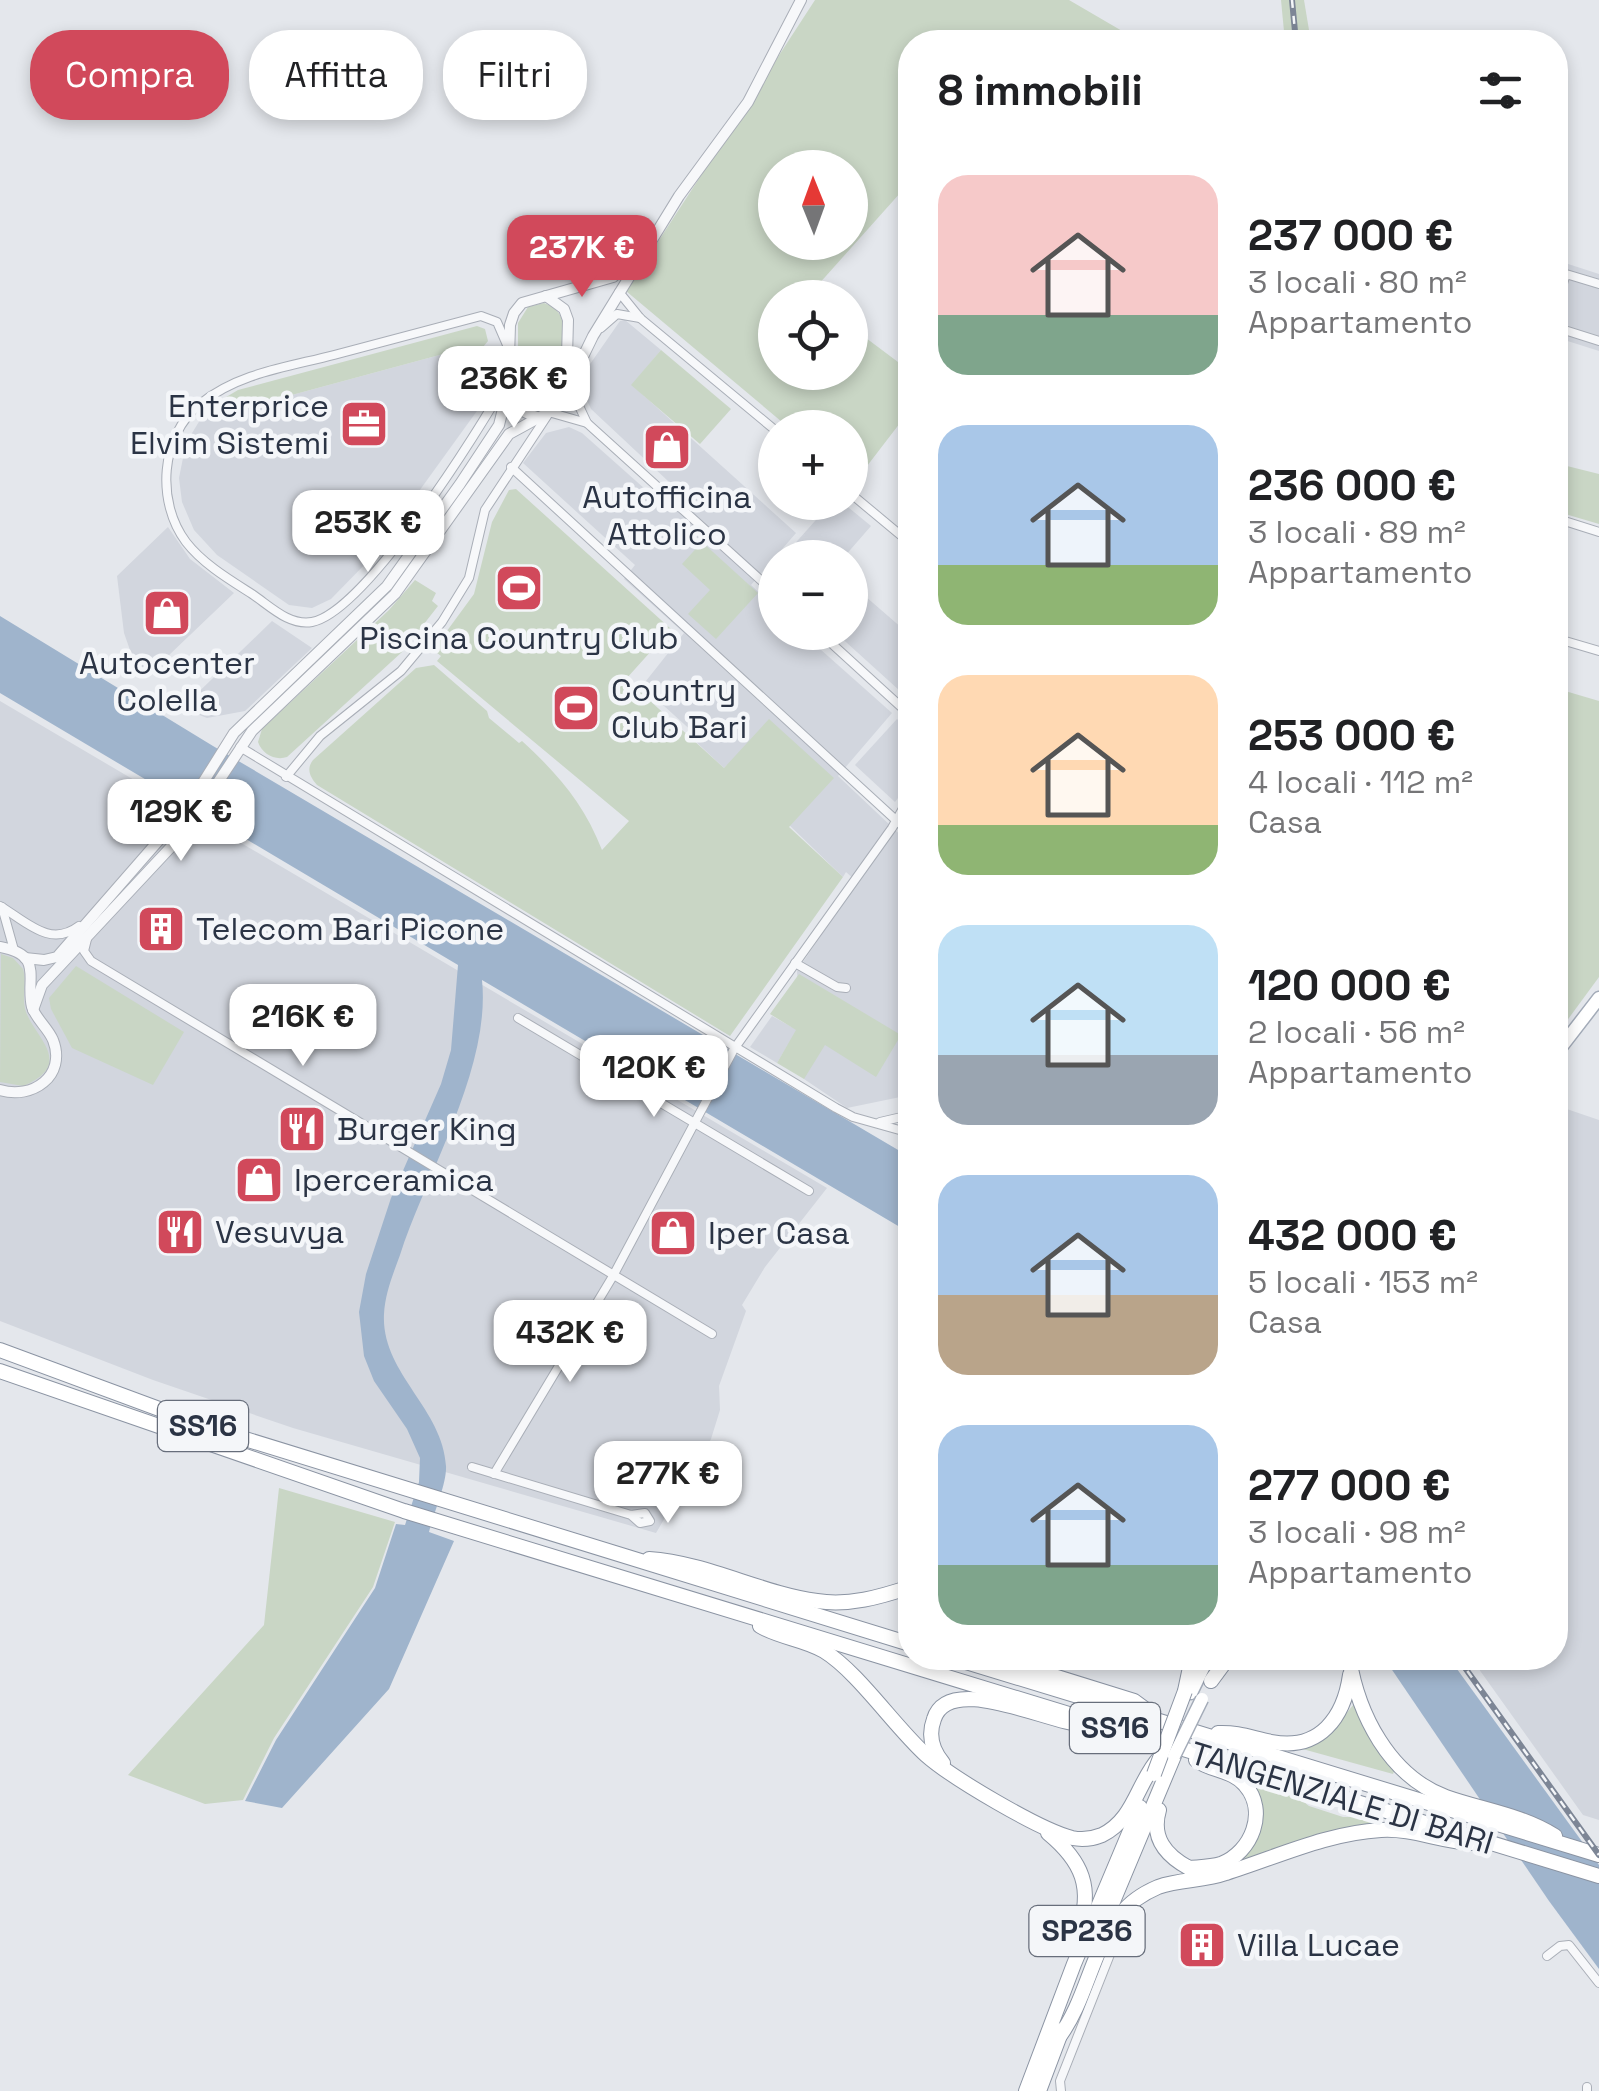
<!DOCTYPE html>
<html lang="it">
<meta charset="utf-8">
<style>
body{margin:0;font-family:"Space Grotesk",sans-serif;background:#f2f2f2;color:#202124;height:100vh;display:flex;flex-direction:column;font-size:38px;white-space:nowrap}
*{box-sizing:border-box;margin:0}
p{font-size:32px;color:#757577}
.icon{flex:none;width:55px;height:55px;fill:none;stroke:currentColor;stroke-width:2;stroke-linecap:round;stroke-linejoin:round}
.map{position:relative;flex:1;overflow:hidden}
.details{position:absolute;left:898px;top:30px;width:670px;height:1640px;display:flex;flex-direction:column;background:#fff;border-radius:40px;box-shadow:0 5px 15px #0003}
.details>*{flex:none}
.hud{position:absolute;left:30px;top:30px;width:718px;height:90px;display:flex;gap:20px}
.needle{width:65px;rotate:359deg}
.buttons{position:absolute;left:758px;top:150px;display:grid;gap:20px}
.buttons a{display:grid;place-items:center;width:110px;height:110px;border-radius:50%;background:#fff;box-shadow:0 5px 15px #0003;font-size:50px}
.price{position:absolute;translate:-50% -85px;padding:0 22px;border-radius:20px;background:#fff;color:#222;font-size:32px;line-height:65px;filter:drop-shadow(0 2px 5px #0008)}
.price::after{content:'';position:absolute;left:50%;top:60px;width:30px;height:22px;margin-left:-15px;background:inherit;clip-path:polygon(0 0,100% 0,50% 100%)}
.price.current{background:#d1495b;color:#fff}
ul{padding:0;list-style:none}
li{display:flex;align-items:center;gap:30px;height:250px;padding:0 40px}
li span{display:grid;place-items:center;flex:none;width:280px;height:200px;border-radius:30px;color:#555}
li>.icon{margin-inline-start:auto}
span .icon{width:120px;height:120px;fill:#fffc;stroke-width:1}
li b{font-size:42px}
h2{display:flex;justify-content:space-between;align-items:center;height:120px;padding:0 40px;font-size:42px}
.chip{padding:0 35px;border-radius:40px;background:#fff;box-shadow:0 5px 15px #0003;font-size:35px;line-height:90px}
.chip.current{background:#d1495b;color:#fff}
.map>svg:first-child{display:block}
.built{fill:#d2d6de}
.green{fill:#c9d6c5;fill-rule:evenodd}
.water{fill:#9fb4cc}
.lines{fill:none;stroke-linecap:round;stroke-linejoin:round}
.minor-casing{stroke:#a9aeb7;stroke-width:10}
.tertiary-casing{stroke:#a9aeb7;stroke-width:12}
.primary-casing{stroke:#a3abb8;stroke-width:15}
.trunk-casing{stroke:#8b94a3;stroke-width:16}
.minor{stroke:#f7f8fa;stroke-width:8}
.tertiary{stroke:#f7f8fa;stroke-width:10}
.primary{stroke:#fff;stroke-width:12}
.trunk{stroke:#fff;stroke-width:14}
.rail-casing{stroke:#7d8696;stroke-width:6}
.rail{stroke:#f4f6f9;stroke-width:2.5;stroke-dasharray:8;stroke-linecap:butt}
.primary-bridge-casing{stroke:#a3abb8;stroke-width:15;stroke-linecap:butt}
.trunk-bridge-casing{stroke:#8b94a3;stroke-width:16;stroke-linecap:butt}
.primary-bridge{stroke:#fff;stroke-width:12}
.trunk-bridge{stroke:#fff;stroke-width:14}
.labels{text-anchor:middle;stroke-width:9;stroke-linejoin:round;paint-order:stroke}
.shield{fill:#f4f6f9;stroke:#676e7b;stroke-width:2.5}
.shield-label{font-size:30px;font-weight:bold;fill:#2b3445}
.poi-label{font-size:32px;fill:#2b3445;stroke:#f4f6f9;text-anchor:start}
.street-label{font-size:32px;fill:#2b3445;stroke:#f4f6f9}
</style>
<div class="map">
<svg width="1599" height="2091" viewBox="0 0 1599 2091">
<rect width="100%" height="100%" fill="#e4e7ec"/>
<g class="built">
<polygon points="1562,262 1599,274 1599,351 1555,337 1555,283"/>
<polygon points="625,320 661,350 632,385 796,533 751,585 775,608 775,632 802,633 892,713 838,776 910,844 910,1095 847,1108 804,1079 797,971 857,882 846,872 843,877 727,765 724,768 692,738 695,734 642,686 684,633 624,579 635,565 523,463 546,433 569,427 582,433 654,497 668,481 591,409 584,394 588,367 620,321"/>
<polygon points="469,347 494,365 495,386 370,559 331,599 312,608 289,605 217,555 194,530 182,502 179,478 186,443 200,420"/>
<polygon points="831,503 843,503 871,526 844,557 783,557"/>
<polygon points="168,527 190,559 234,593 146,677 130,650 124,633 117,576"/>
<polygon points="850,583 903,629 910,621 910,700 836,633 850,632"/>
<polygon points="272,621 312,648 245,711 207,718 182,708"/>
<polygon points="0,701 827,1188 765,1267 742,1305 746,1311 719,1386 720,1410 711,1439 656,1533 293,1428 153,1380 0,1321"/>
<polygon points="897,719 910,731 910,782 895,802 855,765"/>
<polygon points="772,1016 797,1030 777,1063 750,1047"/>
<polygon points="1555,1105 1599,1120 1599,1820 1583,1815 1471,1658 1555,1658"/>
</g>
<g class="green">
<path d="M815,0H1069L1141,42H910V182L809,295L811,297L775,298V372H850V326L910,371V410L854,483L850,479V428L788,427L626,291ZM775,168H850V242H775Z"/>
<polygon points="1281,0 1304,0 1311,42 1285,42"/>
<path d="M544,303C552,306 559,310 562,320C567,338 564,389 553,404L536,408L523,400L518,389V323L528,307Z"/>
<polygon points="477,326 485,329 488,341 478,353 469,347 200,420 211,406 238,390"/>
<polygon points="661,350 731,409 700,444 631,385"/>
<polygon points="1555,463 1599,474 1599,524 1555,511"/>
<path d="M516,489L671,629L626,679L724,768L769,719L834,778L789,827L843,877L730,1036L317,785C310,777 306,769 313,760L416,668L434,665L487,711L489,718L519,743L522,741C558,774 584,804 602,850L629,821L437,661L441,656L433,650L474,594L492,522L509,490Z"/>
<polygon points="702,542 758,593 716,639 688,614 710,590 682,564"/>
<path d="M415,580L436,593L432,601L438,606L402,652L287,757C275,761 262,754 258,742L262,729L389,610Z"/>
<polygon points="1555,688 1599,701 1599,977 1555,1037"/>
<path d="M1,954L13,958L23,969C27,982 22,995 25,1009C33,1037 77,1063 23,1086L0,1082Z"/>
<polygon points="76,966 184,1032 153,1085 72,1048 51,1009 49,998"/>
<polygon points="799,974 901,1035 876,1077 825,1045 804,1079 777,1063 796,1030 770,1014"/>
<polygon points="279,1488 395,1522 373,1587 274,1738 243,1800 205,1804 128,1775 264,1625"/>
<polygon points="1354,1704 1395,1769 1393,1774 1299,1748 1330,1733"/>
<polygon points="1254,1783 1296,1796 1309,1806 1343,1817 1365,1817 1385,1824 1233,1865 1246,1853 1258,1793"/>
</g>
<g class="water">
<path d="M0,616L213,746L910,1157V1233L482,980C491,1068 427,1172 400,1255C393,1274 385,1294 384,1314C381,1373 443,1408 446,1466C447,1483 433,1515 429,1532L454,1541L389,1689L282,1808L245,1801L276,1740L375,1588L396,1524L405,1525L419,1482L420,1458L407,1429L374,1381L364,1356L359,1312L366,1274L391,1198L441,1084L451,1050L458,965L0,693Z"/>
<polygon points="1384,1658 1449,1658 1599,1865 1599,1969 1549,1901"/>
</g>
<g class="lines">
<g class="minor-casing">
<g id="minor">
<polyline points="619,292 640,318 775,430"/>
<polyline points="1555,308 1566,274 1599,284"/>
<polyline points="1555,327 1599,341"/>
<polyline points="601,328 617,314 640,318"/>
<polyline points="567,380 587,423 775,593"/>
<path d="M506,382C479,431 365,612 312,622C289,626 270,606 252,594C230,580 203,564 186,542C156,502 160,436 200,404C238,373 288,367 334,355C383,342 432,329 481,316L497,322L507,345"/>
<polyline points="552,413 587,423"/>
<polyline points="511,467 910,833"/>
<polyline points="850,493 910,543"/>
<polyline points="1555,518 1599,532"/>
<polyline points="819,632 910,715"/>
<polyline points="1555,638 1599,651"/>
<polyline points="240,747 836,1108 853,1117 910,1133"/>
<polyline points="286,777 320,736 401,671 442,622 469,578 485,510 547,416"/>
<path d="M0,906C27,922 50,948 79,926"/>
<polyline points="2,907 14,950"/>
<polyline points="87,939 84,951 91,961 712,1334"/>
<polyline points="795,963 837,987 846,988"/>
<polyline points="518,1018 809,1191"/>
<polyline points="880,1122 910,1115"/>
<polyline points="472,1467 631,1515 645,1513 650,1521 640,1523 631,1515"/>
<polyline points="494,1474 613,1276 734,1049 892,828 910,796"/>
<polyline points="1547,1956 1560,1946 1569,1945 1599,1983"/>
<polyline points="1587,2087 1587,2091"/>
<polyline points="1061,2091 1060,2081 1111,1952"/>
</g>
</g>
<g class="tertiary-casing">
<g id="tertiary">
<polyline points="568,379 577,369 593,336 679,196 748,102 801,0"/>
<path d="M508,390C513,407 521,412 537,417"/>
<path d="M0,947C45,955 25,979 32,1007C36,1019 48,1028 53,1040C67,1076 32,1100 0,1090"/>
<polyline points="25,958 44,960 57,957 187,808 234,733 387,586 460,484 499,425 508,389 510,325 514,313 522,303 613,277 647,246"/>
<polyline points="33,1010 42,985 185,832 252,731 395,594 509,434 562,405 566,393 568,320 564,309 546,296"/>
</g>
</g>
<g class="primary-casing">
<g id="primary">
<polyline points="1555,1055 1599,998"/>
<polyline points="1191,1693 1208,1658"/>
</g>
</g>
<g class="trunk-casing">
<g id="trunk">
<polyline points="0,1350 216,1430 910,1644"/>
<polyline points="0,1371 404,1511 1599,1876"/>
<path d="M649,1559C707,1563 760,1593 817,1601C849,1606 880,1597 910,1587"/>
<path d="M760,1626C780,1638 804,1639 824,1651C857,1671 895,1727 926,1755C952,1778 1040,1830 1072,1838C1082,1840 1092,1839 1102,1835C1135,1819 1137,1782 1160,1757"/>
<polyline points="953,1658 1599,1855"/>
<polyline points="996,1658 1134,1701 1149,1712"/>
<path d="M1349,1658C1358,1714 1389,1776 1446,1797C1483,1810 1522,1815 1555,1836"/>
<polyline points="1211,1681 1228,1658"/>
<polyline points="1185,1691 1192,1658"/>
<path d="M1218,1733C1238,1732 1252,1738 1272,1742C1320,1751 1344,1717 1350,1675"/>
<path d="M943,1763C932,1750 928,1735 934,1719C949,1671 1052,1725 1087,1725"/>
<path d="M1159,1810C1151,1837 1165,1855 1189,1868C1200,1867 1211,1867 1221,1864C1252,1852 1268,1811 1245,1785C1233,1770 1211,1771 1196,1760"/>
<path d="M1048,1833C1082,1861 1094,1888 1078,1932"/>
<polyline points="1099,1935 1174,1756"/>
<path d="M1059,2037C1087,2000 1092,1947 1121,1914C1130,1902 1144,1893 1158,1887C1180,1879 1204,1881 1226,1873C1277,1857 1327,1833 1381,1830C1413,1828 1441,1842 1472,1843"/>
<polyline points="1026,2091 1074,1964 1140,1807"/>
<polyline points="1039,2091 1062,2030"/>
</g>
</g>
<use href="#minor" class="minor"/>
<use href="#tertiary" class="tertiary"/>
<use href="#primary" class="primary"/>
<use href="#trunk" class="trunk"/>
<g class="rail-casing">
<g id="rail">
<polyline points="1292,0 1296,42"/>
<polyline points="1458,1658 1599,1855"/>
</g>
</g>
<use href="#rail" class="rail"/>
<g class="primary-bridge-casing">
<polyline id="primary-bridge" points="1174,1756 1202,1699"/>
</g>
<g class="trunk-bridge-casing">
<polyline id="trunk-bridge" points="1154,1774 1185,1691"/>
</g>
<use href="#primary-bridge" class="primary-bridge"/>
<use href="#trunk-bridge" class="trunk-bridge"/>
</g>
<defs>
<g id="office-square" transform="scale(2.5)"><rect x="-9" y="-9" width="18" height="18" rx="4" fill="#d1495b" stroke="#f4f6f9"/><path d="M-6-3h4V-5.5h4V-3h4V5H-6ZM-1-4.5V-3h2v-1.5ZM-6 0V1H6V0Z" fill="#fff"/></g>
<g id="shop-square" transform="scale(2.5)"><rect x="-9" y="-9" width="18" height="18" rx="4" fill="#d1495b" stroke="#f4f6f9"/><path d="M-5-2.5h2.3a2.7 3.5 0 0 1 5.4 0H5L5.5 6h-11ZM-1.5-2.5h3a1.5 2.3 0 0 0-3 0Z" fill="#fff"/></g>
<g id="stadium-square" transform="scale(2.5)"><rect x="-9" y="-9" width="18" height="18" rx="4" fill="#d1495b" stroke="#f4f6f9"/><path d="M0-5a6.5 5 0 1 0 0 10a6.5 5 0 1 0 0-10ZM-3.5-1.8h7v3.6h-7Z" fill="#fff"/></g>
<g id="building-square" transform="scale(2.5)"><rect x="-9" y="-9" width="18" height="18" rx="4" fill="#d1495b" stroke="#f4f6f9"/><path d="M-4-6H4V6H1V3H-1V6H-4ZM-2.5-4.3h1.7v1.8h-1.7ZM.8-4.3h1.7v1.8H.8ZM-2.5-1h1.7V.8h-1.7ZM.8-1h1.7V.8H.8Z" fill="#fff"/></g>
<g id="restaurant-square" transform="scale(2.5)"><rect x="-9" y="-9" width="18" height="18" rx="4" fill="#d1495b" stroke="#f4f6f9"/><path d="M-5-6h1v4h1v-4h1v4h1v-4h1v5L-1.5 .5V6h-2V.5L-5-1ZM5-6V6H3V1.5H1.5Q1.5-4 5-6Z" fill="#fff"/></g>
</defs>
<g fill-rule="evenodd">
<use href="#office-square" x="364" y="424"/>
<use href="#shop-square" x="667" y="447"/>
<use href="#stadium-square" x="519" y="588"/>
<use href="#shop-square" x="167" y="613"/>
<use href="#stadium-square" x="576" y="708"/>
<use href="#building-square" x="161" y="929"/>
<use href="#restaurant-square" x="302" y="1129"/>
<use href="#shop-square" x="259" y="1180"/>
<use href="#restaurant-square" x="180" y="1232"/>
<use href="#shop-square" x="673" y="1233"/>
<use href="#building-square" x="1202" y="1945"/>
</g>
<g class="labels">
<g class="shield">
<rect x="158" y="1401" width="90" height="50" rx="8"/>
<rect x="1070" y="1703" width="90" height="50" rx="8"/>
<rect x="1029.5" y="1906" width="115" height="50" rx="8"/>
</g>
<g class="shield-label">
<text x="203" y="1436">SS16</text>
<text x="1115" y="1738">SS16</text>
<text x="1087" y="1941">SP236</text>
</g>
<g class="poi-label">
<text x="329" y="417" text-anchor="end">Enterprice<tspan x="329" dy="37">Elvim Sistemi</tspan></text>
<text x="667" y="508" text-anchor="middle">Autofficina<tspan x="667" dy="37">Attolico</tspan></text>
<text x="519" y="649" text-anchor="middle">Piscina Country Club</text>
<text x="167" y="674" text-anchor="middle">Autocenter<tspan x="167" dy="37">Colella</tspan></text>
<text x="611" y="701">Country<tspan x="611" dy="37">Club Bari</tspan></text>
<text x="196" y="940">Telecom Bari Picone</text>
<text x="337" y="1140">Burger King</text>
<text x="294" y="1191">Iperceramica</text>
<text x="215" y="1243">Vesuvya</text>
<text x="708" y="1244">Iper Casa</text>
<text x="1237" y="1956">Villa Lucae</text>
</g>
<g class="street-label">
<text transform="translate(1342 1798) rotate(17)" y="11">TANGENZIALE DI BARI</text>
</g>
</g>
</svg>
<div class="buttons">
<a><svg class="needle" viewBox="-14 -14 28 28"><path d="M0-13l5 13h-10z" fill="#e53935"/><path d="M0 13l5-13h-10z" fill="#757577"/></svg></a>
<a><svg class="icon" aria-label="locate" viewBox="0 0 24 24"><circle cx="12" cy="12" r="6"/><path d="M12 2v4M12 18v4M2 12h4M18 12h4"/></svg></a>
<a>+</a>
<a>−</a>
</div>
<b class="price current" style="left:582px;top:300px">237K €</b>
<b class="price" style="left:514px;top:431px">236K €</b>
<b class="price" style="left:368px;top:575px">253K €</b>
<b class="price" style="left:181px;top:864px">129K €</b>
<b class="price" style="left:303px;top:1069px">216K €</b>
<b class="price" style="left:654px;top:1120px">120K €</b>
<b class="price" style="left:570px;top:1385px">432K €</b>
<b class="price" style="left:668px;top:1526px">277K €</b>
<div class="hud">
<a class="chip current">Compra</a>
<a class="chip">Affitta</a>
<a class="chip">Filtri</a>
</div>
<section class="details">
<h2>8 immobili<svg class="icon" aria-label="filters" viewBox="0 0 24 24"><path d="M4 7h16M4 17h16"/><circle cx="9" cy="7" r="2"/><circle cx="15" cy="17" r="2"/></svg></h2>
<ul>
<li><span style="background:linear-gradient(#f6c9c9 70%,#7fa58c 0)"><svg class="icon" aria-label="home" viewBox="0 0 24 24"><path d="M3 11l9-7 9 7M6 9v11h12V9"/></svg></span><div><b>237 000 €</b><p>3 locali · 80 m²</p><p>Appartamento</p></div></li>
<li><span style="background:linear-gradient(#a9c7e8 70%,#8fb573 0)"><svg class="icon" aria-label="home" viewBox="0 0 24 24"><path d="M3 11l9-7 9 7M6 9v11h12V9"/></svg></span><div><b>236 000 €</b><p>3 locali · 89 m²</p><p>Appartamento</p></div></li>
<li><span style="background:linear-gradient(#ffd9b3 75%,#8fb573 0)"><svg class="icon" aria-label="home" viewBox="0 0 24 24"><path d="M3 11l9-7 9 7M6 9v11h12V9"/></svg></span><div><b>253 000 €</b><p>4 locali · 112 m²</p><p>Casa</p></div></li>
<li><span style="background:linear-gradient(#bfe0f5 65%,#9aa5b1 0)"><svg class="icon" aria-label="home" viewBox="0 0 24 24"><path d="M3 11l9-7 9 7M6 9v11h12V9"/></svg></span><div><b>120 000 €</b><p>2 locali · 56 m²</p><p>Appartamento</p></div></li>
<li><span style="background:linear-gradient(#a9c7e8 60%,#b9a48a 0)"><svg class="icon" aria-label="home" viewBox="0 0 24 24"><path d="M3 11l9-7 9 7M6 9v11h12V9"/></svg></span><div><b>432 000 €</b><p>5 locali · 153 m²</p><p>Casa</p></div></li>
<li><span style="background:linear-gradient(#a9c7e8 70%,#7fa58c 0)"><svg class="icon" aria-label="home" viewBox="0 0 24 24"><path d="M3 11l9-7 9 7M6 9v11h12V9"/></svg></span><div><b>277 000 €</b><p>3 locali · 98 m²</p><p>Appartamento</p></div></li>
</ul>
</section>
</div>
